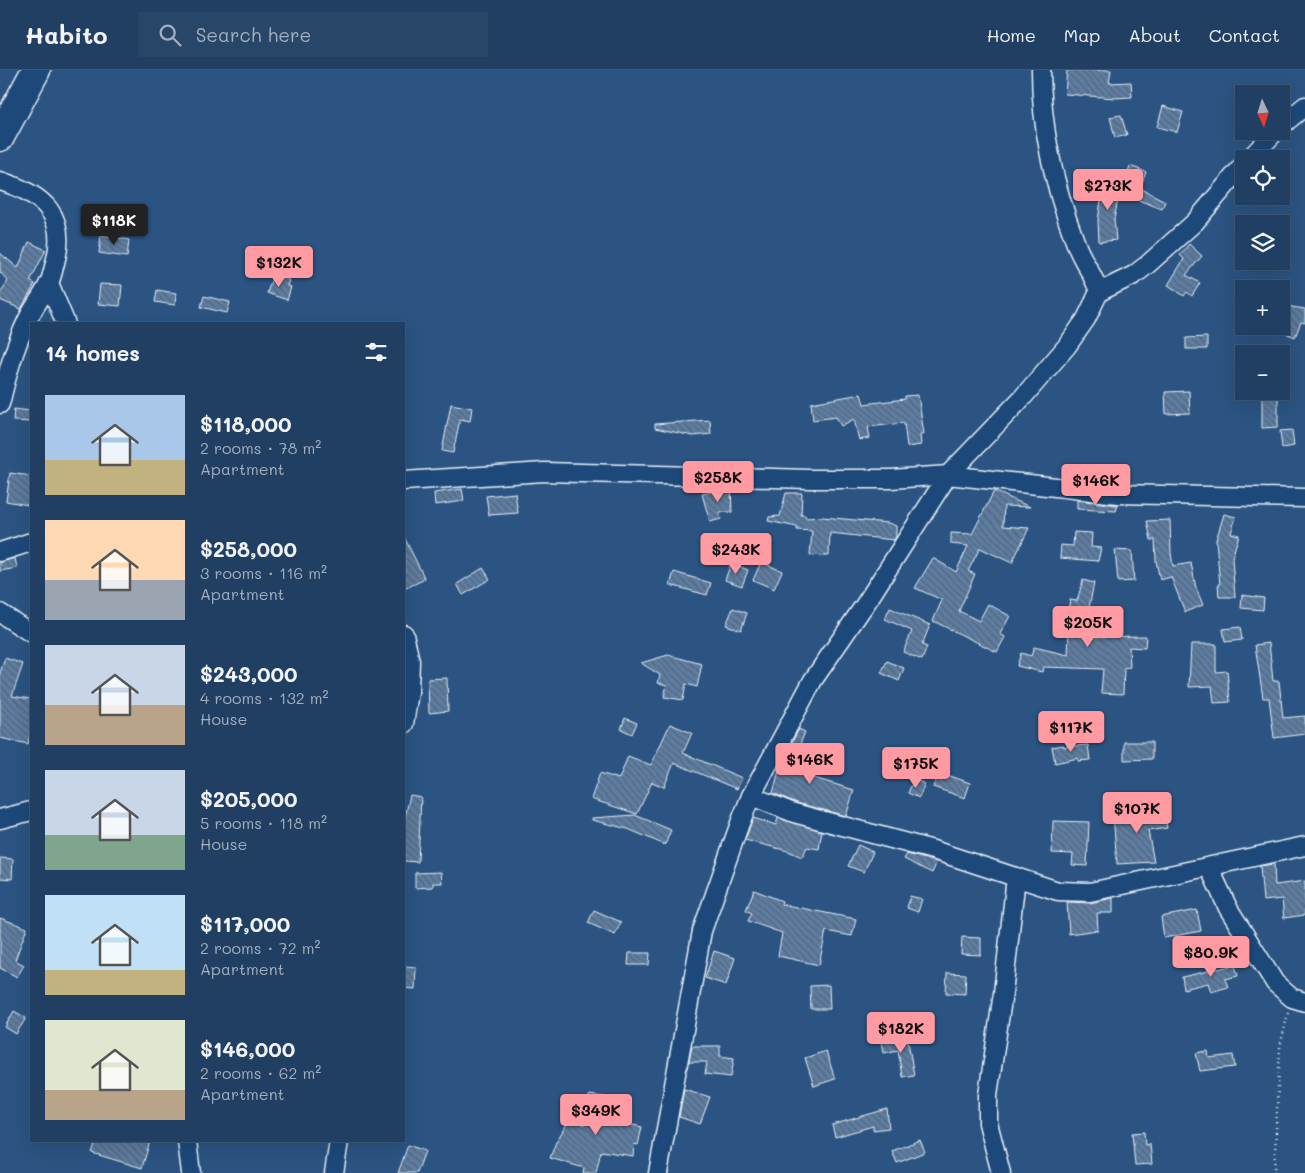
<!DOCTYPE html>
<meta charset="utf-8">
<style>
body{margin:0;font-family:Mali,sans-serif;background:#284668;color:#f1f3f6;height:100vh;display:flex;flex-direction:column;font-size:19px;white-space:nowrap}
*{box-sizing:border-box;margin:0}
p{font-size:16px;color:#a2afbe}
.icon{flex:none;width:28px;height:28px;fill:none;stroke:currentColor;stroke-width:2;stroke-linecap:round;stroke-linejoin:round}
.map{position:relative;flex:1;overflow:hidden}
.panel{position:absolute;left:30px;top:252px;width:375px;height:820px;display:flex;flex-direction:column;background:#203f62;border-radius:0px;box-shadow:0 5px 20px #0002,0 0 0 1px #3d5877}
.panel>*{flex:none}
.needle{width:32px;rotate:176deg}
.buttons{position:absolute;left:1235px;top:15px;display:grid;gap:10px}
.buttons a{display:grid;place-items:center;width:55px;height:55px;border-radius:0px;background:#203f62;box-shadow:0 5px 20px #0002,0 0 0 1px #3d5877;font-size:25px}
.price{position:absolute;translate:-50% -42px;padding:0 11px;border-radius:5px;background:#ff9aa2;color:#111;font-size:16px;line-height:32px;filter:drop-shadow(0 1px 2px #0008)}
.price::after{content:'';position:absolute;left:50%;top:30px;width:15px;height:11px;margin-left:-8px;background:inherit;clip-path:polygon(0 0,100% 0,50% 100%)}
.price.active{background:#222;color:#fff}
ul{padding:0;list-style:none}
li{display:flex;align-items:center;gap:15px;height:125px;padding:0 15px}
li span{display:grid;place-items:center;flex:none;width:140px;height:100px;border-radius:0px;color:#555}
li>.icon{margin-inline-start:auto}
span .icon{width:60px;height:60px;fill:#fffc;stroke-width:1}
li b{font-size:21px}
h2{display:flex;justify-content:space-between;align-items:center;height:60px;padding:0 15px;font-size:21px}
header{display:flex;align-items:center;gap:30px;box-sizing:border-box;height:70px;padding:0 25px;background:#203f62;border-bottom:1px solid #3d5877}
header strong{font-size:24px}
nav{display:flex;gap:28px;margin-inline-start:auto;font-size:18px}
.search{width:350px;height:45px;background:#284668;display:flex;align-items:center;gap:12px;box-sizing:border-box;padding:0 18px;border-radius:0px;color:#a2afbe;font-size:19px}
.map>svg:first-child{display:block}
.building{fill:url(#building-back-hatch);stroke:#e8f1f8}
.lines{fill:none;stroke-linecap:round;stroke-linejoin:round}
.street-casing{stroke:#e8f1f8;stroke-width:21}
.highway-casing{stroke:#e8f1f8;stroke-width:31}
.path{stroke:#e8f1f8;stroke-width:2.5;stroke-dasharray:1 4;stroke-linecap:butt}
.street{stroke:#1f4a7a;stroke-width:18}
.highway{stroke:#1f4a7a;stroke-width:28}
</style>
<header>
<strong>Habito</strong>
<div class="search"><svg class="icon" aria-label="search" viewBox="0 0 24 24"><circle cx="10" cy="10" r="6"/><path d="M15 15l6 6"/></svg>Search here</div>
<nav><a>Home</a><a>Map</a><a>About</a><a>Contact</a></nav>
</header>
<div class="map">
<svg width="1305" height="1103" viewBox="0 0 1305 1103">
<defs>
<pattern id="building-back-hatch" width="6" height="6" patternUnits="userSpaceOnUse" patternTransform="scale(1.25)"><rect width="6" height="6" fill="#5d7da1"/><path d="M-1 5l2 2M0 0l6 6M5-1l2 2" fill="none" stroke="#53657a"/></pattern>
</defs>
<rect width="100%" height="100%" fill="#2b5482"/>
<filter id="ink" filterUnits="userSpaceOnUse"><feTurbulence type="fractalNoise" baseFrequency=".02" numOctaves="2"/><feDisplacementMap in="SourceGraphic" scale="10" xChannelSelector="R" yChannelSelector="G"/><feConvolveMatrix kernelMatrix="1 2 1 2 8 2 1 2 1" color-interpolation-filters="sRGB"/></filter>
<g filter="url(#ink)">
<g class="building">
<polygon points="1067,0 1111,0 1109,13 1131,12 1132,27 1114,28 1065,24"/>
<polygon points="1163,36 1183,42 1177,62 1157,57"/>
<polygon points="1121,45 1127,65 1115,68 1110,47"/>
<polygon points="1130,96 1146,102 1140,118 1165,131 1162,139 1120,123"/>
<polygon points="1103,110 1121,116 1114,149 1116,170 1099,172 1098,150 1101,130 1097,129"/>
<polygon points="101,165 129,170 127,187 99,183"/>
<polygon points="29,172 46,180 30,211 35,214 21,239 0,230 0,223 8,211 0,202 0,183 18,198"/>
<polygon points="1189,174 1202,186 1186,205 1200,213 1192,226 1187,222 1184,226 1168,215 1184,189 1180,185"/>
<polygon points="273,205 289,210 287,216 291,217 287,230 267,223"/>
<polygon points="100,214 122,215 120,236 98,234"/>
<polygon points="157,220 176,223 175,235 155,232"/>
<polygon points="204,226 230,232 227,243 201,237"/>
<polygon points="1281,231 1292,237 1305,239 1305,253 1301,252 1295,267 1281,261"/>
<polygon points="1207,267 1207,279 1186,279 1186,268"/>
<polygon points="1189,321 1190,343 1166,344 1165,322"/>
<polygon points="1262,321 1278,321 1278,357 1262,358"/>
<polygon points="861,324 864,334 905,329 905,326 918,325 924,364 920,364 921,375 907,377 904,353 868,357 870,368 859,370 854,349 841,356 836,347 813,350 811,333"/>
<polygon points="451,334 472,338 470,351 460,349 453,383 442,381"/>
<polygon points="14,339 31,341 31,352 13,351"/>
<polygon points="710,350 711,364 693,366 655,358 655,354"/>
<polygon points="1292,360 1294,376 1282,378 1280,361"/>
<polygon points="10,403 31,406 28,435 6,431"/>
<polygon points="731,418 732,442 719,442 721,449 710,452 702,424"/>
<polygon points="462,419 464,431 435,435 434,423"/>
<polygon points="994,421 1030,437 1004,436 1003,456 1029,458 1012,493 980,478 968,501 975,504 959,541 979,551 988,534 1010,546 1000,564 1005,567 997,582 933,551 942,530 915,518 933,488 956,502 968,476 951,474 951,463 972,464"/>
<polygon points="515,423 518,443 489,445 486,426"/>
<polygon points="786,423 802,423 801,445 805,445 806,448 822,447 888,453 896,456 896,466 894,470 830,463 829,486 810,485 812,461 797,460 797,457 768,451 769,447 780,446"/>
<polygon points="1077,430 1117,435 1118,435 1116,441 1077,439"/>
<polygon points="1224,444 1236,447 1231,463 1239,465 1232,488 1235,527 1219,527 1218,515 1220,515 1216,470"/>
<polygon points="1170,450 1171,483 1173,496 1191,493 1196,518 1203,535 1185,542 1171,507 1160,510 1156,491 1155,470 1151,470 1147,451"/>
<polygon points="1074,462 1092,463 1091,477 1101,478 1098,491 1060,488 1061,475 1073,476"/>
<polygon points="404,467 425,509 404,519"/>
<polygon points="1115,480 1132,481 1134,511 1118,512"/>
<polygon points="15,488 17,498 0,501 0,492"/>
<polygon points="761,492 782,501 774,519 753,510"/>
<polygon points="731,493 748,500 742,516 725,510"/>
<polygon points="483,498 490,509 463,525 457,514"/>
<polygon points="674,502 711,513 707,525 670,515"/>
<polygon points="1083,510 1094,513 1083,567 1146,566 1145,578 1129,577 1130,597 1124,598 1123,624 1101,623 1103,599 1043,597 1042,602 1017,596 1021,583 1031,586 1034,577 1068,585 1069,560 1064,559 1070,530 1077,531"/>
<polygon points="1242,525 1264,528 1263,540 1241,538"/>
<polygon points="733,538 747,543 741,560 726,555"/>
<polygon points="890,538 930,555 922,575 927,577 922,590 903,582 912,561 885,549"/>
<polygon points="1240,557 1242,570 1225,572 1223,559"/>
<polygon points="1269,573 1273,611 1279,611 1283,648 1305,646 1305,664 1274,668 1269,628 1263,628 1255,575"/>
<polygon points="1191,574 1216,574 1216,602 1227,601 1230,632 1214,633 1212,616 1189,617"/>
<polygon points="668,585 702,594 697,617 686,614 683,630 664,627 667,615 658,613 660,605 641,593"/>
<polygon points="5,588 23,594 12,626 31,629 31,661 28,674 0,668 0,603"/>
<polygon points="887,591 904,598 899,611 881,603"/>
<polygon points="447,608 448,641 429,643 428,609"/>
<polygon points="625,648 637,653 632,664 621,659"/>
<polygon points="670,654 692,663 683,683 742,708 737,719 674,693 664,717 652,712 637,744 591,729 600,703 619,709 628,686 651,695"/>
<polygon points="799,659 805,662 796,684 801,686 794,702 854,720 846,746 797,733 773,723 781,693"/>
<polygon points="1124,672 1152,672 1152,689 1124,690"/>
<polygon points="1064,675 1064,677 1088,675 1090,690 1078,691 1078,688 1055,693 1052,677"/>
<polygon points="939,702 970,713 965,728 933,717"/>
<polygon points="914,709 925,714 919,728 908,723"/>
<polygon points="410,725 421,727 418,792 404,791 404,752"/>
<polygon points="1163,736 1167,758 1148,761 1154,792 1117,794 1113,744"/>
<polygon points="635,745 671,760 665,775 628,759 592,750 592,748"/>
<polygon points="753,748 776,755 778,748 822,761 819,779 807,777 802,787 788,781 745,770"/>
<polygon points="1053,751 1089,752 1087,796 1072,795 1073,784 1052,783"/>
<polygon points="858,775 873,782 864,802 848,796"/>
<polygon points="907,784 937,792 932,803 904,789"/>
<polygon points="0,788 13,789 12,809 0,808"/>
<polygon points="1274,794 1275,815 1305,811 1305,845 1284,848 1282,829 1263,831 1260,796"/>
<polygon points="441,802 442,813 433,813 433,817 415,818 415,803"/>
<polygon points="754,820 782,831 781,834 856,849 852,866 826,861 819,895 778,886 782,863 748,851 752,843 746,840"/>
<polygon points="910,826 922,829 918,842 907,838"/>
<polygon points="1113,828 1113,843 1097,843 1098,860 1069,864 1067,832 1090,833"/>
<polygon points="594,840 621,852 615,865 588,853"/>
<polygon points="1197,840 1201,861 1164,868 1161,847"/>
<polygon points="0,848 27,858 15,890 24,895 17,907 0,898"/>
<polygon points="962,867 981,868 981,885 961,884"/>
<polygon points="714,881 735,888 726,915 705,908"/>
<polygon points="629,883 650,883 649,895 628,895"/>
<polygon points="1235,895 1238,906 1225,909 1228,917 1211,922 1208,913 1184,919 1182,907"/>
<polygon points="404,896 416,897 415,919 404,918"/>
<polygon points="947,903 966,904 965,924 946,923"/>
<polygon points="829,915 830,939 811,939 810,916"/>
<polygon points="14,941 26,948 16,964 5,957"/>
<polygon points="907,966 914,1005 902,1007 898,980 884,983 882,971"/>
<polygon points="692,976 720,976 720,986 734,988 731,1007 705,1004 707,992 689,992"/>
<polygon points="826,981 835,1009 814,1016 805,988"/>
<polygon points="1208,981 1209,988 1233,985 1235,997 1200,1001 1196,983"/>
<polygon points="684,1019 710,1027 700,1054 679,1047"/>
<polygon points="589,1025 618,1029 615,1051 642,1057 638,1075 634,1074 633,1086 601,1081 596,1103 583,1103 584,1098 550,1088 556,1072 571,1047 584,1055"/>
<polygon points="887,1039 889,1058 873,1060 873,1056 835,1067 832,1055"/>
<polygon points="1144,1062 1145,1075 1150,1074 1152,1094 1135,1095 1132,1063"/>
<polygon points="920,1070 925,1082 897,1093 892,1081"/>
<polygon points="96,1071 150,1071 142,1098 92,1083"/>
<polygon points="408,1075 425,1081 417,1103 398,1103"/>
</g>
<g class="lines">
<g class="street-casing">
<g id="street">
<polyline points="1281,56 1305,36"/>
<polyline points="1249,89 1276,61"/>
<path d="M0,111C43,124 68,145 55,193C53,200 52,208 48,215C42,227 33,238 27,251C14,278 7,305 0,334"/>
<polyline points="49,213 66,254"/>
<polyline points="1099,222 1134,205 1147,195 1195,152 1244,94"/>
<polyline points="404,411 544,402 809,409 891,409 948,405 1118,424 1305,428"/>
<polyline points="0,482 31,472"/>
<polyline points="0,543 31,563"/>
<polyline points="404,564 410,591 409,622"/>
<polyline points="404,622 409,622 404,654"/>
<polyline points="751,726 794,743 933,780 1058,821 1090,822 1305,776"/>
<polyline points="0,749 31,741"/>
<polyline points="1209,797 1228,838 1275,913 1292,928 1305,932"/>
<polyline points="187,1071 191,1103"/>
<polyline points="334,1103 339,1071"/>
<path d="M658,1103L702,861L740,753L751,726L813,610L866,533L948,405L1023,327L1067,276L1086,249L1099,222C1094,205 1082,191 1076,174C1055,119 1041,59 1041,0"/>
<polyline points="1001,1103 988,1053 988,1025 1003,923 1016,807"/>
</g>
</g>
<g class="highway-casing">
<polyline id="highway" points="0,67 36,0"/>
</g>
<polyline class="path" points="1274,1103 1280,977 1288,943"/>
<use href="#street" class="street"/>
<use href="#highway" class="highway"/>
</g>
</g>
</svg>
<div class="buttons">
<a><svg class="needle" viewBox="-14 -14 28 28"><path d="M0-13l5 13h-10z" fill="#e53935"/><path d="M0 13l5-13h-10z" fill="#a2afbe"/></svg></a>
<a><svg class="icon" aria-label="locate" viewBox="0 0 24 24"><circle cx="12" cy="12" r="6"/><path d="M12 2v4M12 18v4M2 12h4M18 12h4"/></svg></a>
<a><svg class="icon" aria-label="layers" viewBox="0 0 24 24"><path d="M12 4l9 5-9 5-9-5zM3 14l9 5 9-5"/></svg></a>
<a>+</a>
<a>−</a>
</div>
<b class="price" style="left:1108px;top:141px">$273K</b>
<b class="price active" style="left:114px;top:176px">$118K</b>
<b class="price" style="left:279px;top:218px">$132K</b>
<b class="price" style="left:718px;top:433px">$258K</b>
<b class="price" style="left:1096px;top:436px">$146K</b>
<b class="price" style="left:736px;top:505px">$243K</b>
<b class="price" style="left:1088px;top:578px">$205K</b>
<b class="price" style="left:1071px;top:683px">$117K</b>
<b class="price" style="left:810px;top:715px">$146K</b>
<b class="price" style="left:916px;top:719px">$175K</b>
<b class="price" style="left:1137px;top:764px">$107K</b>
<b class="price" style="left:1211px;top:908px">$80.9K</b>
<b class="price" style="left:901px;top:984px">$182K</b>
<b class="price" style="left:596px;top:1066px">$349K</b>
<section class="panel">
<h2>14 homes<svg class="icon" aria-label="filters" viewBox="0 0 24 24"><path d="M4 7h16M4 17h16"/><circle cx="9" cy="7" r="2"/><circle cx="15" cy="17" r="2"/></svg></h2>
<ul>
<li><span style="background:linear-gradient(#a9c7e8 65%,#c2b280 0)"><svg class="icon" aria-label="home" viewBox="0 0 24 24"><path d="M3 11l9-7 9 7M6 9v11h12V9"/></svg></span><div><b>$118,000</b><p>2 rooms · 78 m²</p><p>Apartment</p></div></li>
<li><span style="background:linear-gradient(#ffd9b3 60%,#9aa5b1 0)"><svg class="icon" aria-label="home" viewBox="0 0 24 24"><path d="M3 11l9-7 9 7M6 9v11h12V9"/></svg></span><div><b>$258,000</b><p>3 rooms · 116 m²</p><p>Apartment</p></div></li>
<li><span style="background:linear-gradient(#c9d6e8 60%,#b9a48a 0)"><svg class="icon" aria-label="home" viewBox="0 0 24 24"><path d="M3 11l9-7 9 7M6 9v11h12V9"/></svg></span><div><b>$243,000</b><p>4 rooms · 132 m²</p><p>House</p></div></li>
<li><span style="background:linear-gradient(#c9d6e8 65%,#7fa58c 0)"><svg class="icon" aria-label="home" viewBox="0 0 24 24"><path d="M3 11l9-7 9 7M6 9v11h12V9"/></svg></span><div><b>$205,000</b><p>5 rooms · 118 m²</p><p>House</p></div></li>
<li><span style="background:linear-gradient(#bfe0f5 75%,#c2b280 0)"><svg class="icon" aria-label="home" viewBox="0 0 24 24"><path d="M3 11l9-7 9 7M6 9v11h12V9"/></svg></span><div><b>$117,000</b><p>2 rooms · 72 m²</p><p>Apartment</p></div></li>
<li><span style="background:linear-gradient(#dfe7d0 70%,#b9a48a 0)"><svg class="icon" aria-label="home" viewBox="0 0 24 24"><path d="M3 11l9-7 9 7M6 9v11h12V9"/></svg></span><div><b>$146,000</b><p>2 rooms · 62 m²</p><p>Apartment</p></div></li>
</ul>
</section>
</div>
